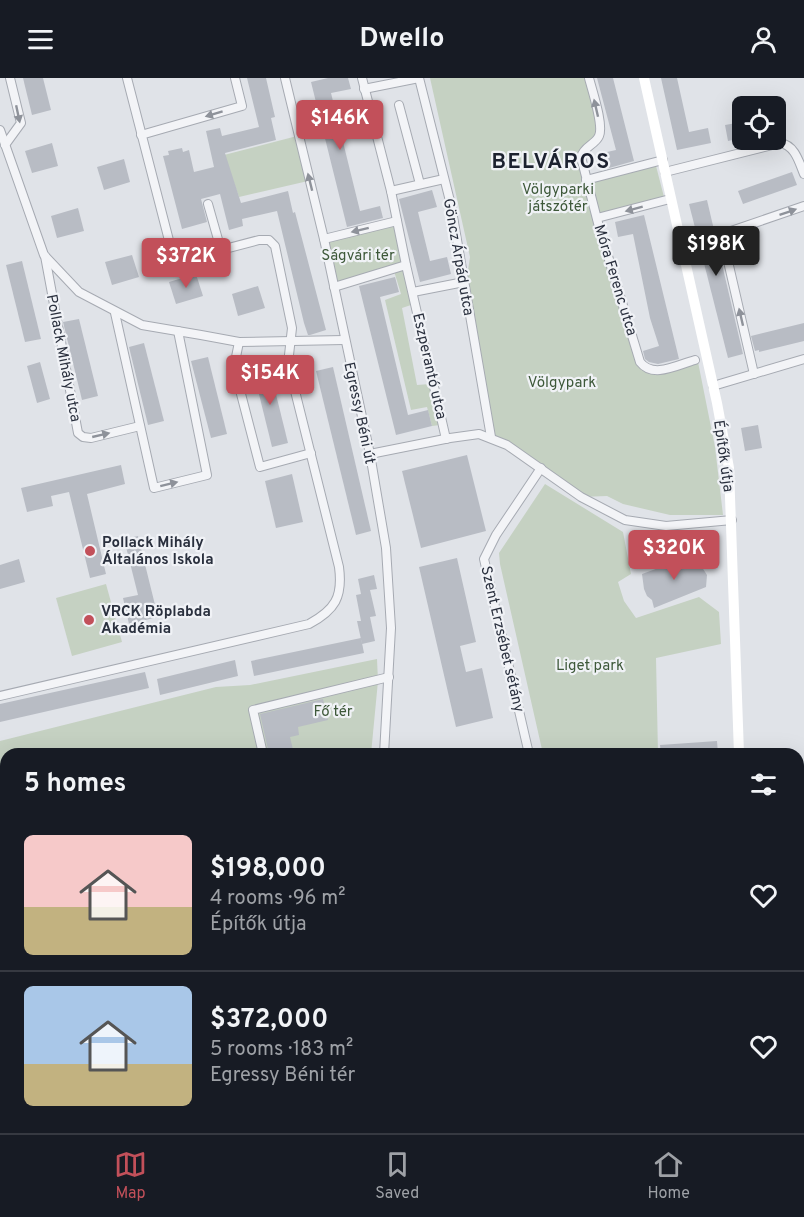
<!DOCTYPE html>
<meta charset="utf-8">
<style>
body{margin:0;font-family:Overpass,sans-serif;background:#20242c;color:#f1f3f6;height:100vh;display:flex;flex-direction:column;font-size:22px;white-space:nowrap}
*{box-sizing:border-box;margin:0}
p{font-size:20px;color:#9ea1a6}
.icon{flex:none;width:33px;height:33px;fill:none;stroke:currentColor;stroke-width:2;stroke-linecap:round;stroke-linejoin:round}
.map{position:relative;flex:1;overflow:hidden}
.panel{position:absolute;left:0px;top:670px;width:804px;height:386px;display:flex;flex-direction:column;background:#171b24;border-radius:18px 18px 0 0;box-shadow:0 6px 24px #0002}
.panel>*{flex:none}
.fabs{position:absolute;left:732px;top:18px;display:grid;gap:12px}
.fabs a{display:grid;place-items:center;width:54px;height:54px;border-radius:9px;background:#171b24;box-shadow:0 6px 24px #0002;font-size:30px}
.price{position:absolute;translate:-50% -51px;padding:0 14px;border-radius:6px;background:#c2505a;color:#fff;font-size:20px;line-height:39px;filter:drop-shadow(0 2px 3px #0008)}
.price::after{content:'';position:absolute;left:50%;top:36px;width:18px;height:14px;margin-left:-9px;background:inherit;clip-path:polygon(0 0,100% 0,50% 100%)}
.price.on{background:#222;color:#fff}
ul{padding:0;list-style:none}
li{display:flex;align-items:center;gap:18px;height:150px;padding:0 24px}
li+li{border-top:2px solid #363941}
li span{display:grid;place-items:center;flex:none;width:168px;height:120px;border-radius:9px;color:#555}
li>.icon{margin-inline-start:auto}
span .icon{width:72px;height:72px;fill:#fffc;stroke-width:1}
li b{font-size:26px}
h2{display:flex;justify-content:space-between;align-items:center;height:72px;padding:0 24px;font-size:26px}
header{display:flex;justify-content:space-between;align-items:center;height:78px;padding:0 24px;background:#171b24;font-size:27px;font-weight:700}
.dock{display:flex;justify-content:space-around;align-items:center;height:84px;border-top:2px solid #363941;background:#171b24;font-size:16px;color:#9ea1a6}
.dock a{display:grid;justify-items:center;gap:3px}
.dock .on{color:#c2505a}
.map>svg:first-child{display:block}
.green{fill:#c5d1c2}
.building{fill:#b8bcc4}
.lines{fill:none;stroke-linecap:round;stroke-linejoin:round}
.street-casing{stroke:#a6aab2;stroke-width:10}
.street{stroke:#f3f4f7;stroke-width:8}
.secondary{stroke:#fff;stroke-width:10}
.oneway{fill:#8e929a}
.poi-dot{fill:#c2505a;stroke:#f0f2f6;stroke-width:2}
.labels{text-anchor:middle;stroke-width:4.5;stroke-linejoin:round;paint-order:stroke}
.park-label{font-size:15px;fill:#3d5839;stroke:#f0f2f6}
.street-label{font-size:15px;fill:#2a303e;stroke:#f0f2f6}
.poi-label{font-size:15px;font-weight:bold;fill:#2a303e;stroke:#f0f2f6;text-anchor:start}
.district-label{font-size:21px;font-weight:bold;letter-spacing:1.5px;fill:#1c212f;stroke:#f0f2f6}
</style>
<header><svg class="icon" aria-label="menu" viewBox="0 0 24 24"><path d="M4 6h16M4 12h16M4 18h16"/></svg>Dwello<svg class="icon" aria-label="person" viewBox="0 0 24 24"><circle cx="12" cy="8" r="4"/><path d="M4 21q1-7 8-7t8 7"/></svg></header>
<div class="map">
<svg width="804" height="1055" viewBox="0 0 804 1055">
<rect width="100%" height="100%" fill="#e0e3e8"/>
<g class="green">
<polygon points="430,0 589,0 601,51 582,84 586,102 655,84 665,123 598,140 645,292 698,284 715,369 723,437 670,437 623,426 607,418 581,419 491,359 466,206 470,179"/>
<polygon points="297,58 308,103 239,119 224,77"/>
<polygon points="397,143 406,187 334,209 324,161"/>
<polygon points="403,191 411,227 402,230 417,307 430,306 440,347 432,348 427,329 411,332 385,222 401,216 394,193"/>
<polygon points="545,406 623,454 631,496 618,504 624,523 636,540 699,519 719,534 721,566 656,580 658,676 543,676 500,486 499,475"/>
<polygon points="106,506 122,564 72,578 56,520"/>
<polygon points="377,581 378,603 371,676 6,676 6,826 0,828 0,663 216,609 250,607"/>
</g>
<g class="building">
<polygon points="23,0 43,0 51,32 32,37"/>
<polygon points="247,0 266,0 275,39 271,40 276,62 225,75 241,125 288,113 293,135 295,134 326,252 310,257 308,257 304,245 277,133 242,141 243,148 229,152 220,116 201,121 207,144 182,151 163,78 169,77 168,73 182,70 183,74 189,72 194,94 214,89 206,53 220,50 222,58 259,49"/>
<polygon points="328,0 348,0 351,11 331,15 360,133 380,128 383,140 347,149 311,4"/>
<polygon points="597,0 613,0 634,83 602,92 598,76 616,72"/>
<polygon points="661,0 677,0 689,54 708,50 711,65 677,72"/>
<polygon points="742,44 742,60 728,63 725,47"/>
<polygon points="52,65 58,88 32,95 25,73"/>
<polygon points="124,81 130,104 104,112 97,89"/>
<polygon points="792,94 797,107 743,126 738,113"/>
<polygon points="432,112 437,129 418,134 430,183 447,179 451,196 420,204 399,121"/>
<polygon points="707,122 743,276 728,280 689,126"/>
<polygon points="78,130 84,153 57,160 51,138"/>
<polygon points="644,137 679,281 658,286 649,284 645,281 643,273 659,268 650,240 633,156 618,159 615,144"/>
<polygon points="132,177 139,199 112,207 105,184"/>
<polygon points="22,183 41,261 25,264 6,187"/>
<polygon points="196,196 203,218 176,226 169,204"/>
<polygon points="395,199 399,214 380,219 408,337 428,332 432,348 396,357 359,208"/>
<polygon points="258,208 265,230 238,238 232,216"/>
<polygon points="79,241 98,318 82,322 63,244"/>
<polygon points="804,245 804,263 759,274 759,272 755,273 751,258"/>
<polygon points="144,265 164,343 148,347 129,269"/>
<polygon points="208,279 227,356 211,360 191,283"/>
<polygon points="40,284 50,321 37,325 27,288"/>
<polygon points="269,288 288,365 272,369 253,292"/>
<polygon points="333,289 371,453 356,457 316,293"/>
<polygon points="758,347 762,370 745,373 741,350"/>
<polygon points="467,377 486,453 421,470 402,393"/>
<polygon points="121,387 125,406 87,416 106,496 90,500 69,414 51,418 53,428 27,434 21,410"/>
<polygon points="292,396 303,444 276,450 265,403"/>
<polygon points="138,458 158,539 129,546 123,520 138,517 124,461"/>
<polygon points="694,477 707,497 706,509 654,530 652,522 647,518 644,511 642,496"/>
<polygon points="457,480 476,564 460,568 466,594 482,590 493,640 456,649 419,489"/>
<polygon points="19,481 25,504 0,511 0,487"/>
<polygon points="374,497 377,511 370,512 376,538 370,539 375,563 362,566 357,543 361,543 356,517 361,516 358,501"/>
<polygon points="361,560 364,575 254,598 251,583"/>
<polygon points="235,582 238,598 160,617 157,601"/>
<polygon points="145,594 149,610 0,644 0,626"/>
<polygon points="323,621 328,642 298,649 299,657 290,659 294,676 269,676 260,636"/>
<polygon points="717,663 718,676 661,676 660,667"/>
</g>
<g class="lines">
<g class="street-casing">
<g id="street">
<polyline points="285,0 324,161 370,376 386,470 391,550 384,676"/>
<polyline points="362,0 391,113 406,187 446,361"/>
<polyline points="419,0 451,127 491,359"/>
<path d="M589,0C592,12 604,47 599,58C595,67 584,68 581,79L598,145L640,284C653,301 677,287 695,282"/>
<polyline points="364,11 419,0"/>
<polyline points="399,27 420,106"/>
<polyline points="0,52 44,177 79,214 142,247 201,257 239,264 344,262"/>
<polyline points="141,57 242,28 235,0"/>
<polyline points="5,67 21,45 10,0"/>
<path d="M665,94L780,65C795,67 799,84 804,96"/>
<polyline points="586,102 663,82"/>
<polyline points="391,113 444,101"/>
<polyline points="208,126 221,172"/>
<polyline points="597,140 670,121"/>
<polyline points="324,161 397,143"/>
<polyline points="45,178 78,355 83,359 91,360 140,348"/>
<polyline points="334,209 406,187"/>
<polyline points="413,214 464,204"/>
<polyline points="115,235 154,410 207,397 178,253"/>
<polyline points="239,264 234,289 260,389 311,375"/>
<polyline points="754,296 724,166 725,159 731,153 804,128"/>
<polyline points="713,308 804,281"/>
<polyline points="370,376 450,360 479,356 507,367 581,419 625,442 666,448 732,442"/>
<path d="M0,618L309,546C335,532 343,519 339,489L290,293L289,277L292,250L275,168L269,162H259L183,182L176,181L172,174L127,0"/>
<polyline points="263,676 253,632 389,599"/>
<polyline points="529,676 484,481 496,457 541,390"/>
<polyline points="798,753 804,749"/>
<polyline points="0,828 6,826"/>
<polyline points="798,909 804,906"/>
<polyline points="798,940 804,962"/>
<polyline points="798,1003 804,998"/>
<polyline points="0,1017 6,1015"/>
<polyline points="798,1026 804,1025"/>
<polyline points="134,1050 136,1055"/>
<polyline points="650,1050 652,1055"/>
<polyline points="49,1055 72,1050"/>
<polyline points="141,1055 163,1050"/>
</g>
</g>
<use href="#street" class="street"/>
<g class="secondary">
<polyline points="644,0 717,325 729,390 739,676"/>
<polyline points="387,1050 389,1055"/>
<polyline points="401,1050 403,1055"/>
</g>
</g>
<defs><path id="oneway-solid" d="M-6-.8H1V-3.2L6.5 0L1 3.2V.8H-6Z" transform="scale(1.5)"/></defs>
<g class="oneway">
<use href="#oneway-solid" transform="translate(596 30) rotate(-103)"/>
<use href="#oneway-solid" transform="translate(18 36) rotate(78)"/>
<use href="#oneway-solid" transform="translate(214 36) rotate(163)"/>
<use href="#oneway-solid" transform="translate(310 104) rotate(-104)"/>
<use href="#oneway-solid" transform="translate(634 131) rotate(165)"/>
<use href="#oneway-solid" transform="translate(788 134) rotate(-19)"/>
<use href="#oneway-solid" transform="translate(360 152) rotate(166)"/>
<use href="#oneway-solid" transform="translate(741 239) rotate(-103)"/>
<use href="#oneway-solid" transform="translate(101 357) rotate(-13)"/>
<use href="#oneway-solid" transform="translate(169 406) rotate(-14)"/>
</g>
<g class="poi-dot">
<circle cx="90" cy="473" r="6"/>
<circle cx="89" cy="542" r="6"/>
</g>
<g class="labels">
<g class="park-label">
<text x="558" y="116">Völgyparki<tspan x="558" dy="17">játszótér</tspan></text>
<text x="358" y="182">Ságvári tér</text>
<text x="562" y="309">Völgypark</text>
<text x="590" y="592">Liget park</text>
<text x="333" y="638">Fő tér</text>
</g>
<g class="street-label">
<text transform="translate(459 179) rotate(80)" y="5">Göncz Árpád utca</text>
<text transform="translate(616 202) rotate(73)" y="5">Móra Ferenc utca</text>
<text transform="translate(64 280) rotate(79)" y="5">Pollack Mihály utca</text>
<text transform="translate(430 288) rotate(77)" y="5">Eszperantó utca</text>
<text transform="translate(360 335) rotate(78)" y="5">Egressy Béni út</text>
<text transform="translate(724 378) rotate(82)" y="5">Építők útja</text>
<text transform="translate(503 561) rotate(77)" y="5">Szent Erzsébet sétány</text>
</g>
<g class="poi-label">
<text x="102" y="469">Pollack Mihály<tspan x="102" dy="17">Általános Iskola</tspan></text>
<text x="101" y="538">VRCK Röplabda<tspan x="101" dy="17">Akadémia</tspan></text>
</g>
<g class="district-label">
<text x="551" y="90">BELVÁROS</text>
</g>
</g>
</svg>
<div class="fabs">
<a><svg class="icon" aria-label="locate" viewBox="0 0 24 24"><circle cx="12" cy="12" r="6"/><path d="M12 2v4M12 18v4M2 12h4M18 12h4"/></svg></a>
</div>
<b class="price" style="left:340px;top:73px">$146K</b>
<b class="price on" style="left:716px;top:199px">$198K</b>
<b class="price" style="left:186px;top:211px">$372K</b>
<b class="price" style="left:270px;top:328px">$154K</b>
<b class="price" style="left:674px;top:503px">$320K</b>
<section class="panel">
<h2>5 homes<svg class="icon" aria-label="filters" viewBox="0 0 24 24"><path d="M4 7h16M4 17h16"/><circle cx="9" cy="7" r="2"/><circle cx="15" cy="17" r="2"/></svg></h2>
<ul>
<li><span style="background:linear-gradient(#f6c9c9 60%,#c2b280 0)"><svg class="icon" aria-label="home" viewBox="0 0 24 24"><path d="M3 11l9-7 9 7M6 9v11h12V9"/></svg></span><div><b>$198,000</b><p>4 rooms · 96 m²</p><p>Építők útja</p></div><svg class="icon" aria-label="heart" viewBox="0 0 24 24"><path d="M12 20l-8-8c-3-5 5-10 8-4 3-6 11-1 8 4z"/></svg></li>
<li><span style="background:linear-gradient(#a9c7e8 65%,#c2b280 0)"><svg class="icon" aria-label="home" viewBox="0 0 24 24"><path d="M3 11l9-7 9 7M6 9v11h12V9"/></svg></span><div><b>$372,000</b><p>5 rooms · 183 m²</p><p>Egressy Béni tér</p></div><svg class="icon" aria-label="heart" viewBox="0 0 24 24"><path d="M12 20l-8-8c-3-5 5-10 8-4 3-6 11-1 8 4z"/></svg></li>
</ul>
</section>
</div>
<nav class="dock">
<a class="on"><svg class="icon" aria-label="map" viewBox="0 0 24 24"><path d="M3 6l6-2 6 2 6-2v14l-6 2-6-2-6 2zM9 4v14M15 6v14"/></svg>Map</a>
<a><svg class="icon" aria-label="saved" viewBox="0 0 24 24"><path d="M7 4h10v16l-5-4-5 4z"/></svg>Saved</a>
<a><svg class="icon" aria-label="home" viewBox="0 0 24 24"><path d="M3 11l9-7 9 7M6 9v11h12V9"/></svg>Home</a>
</nav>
